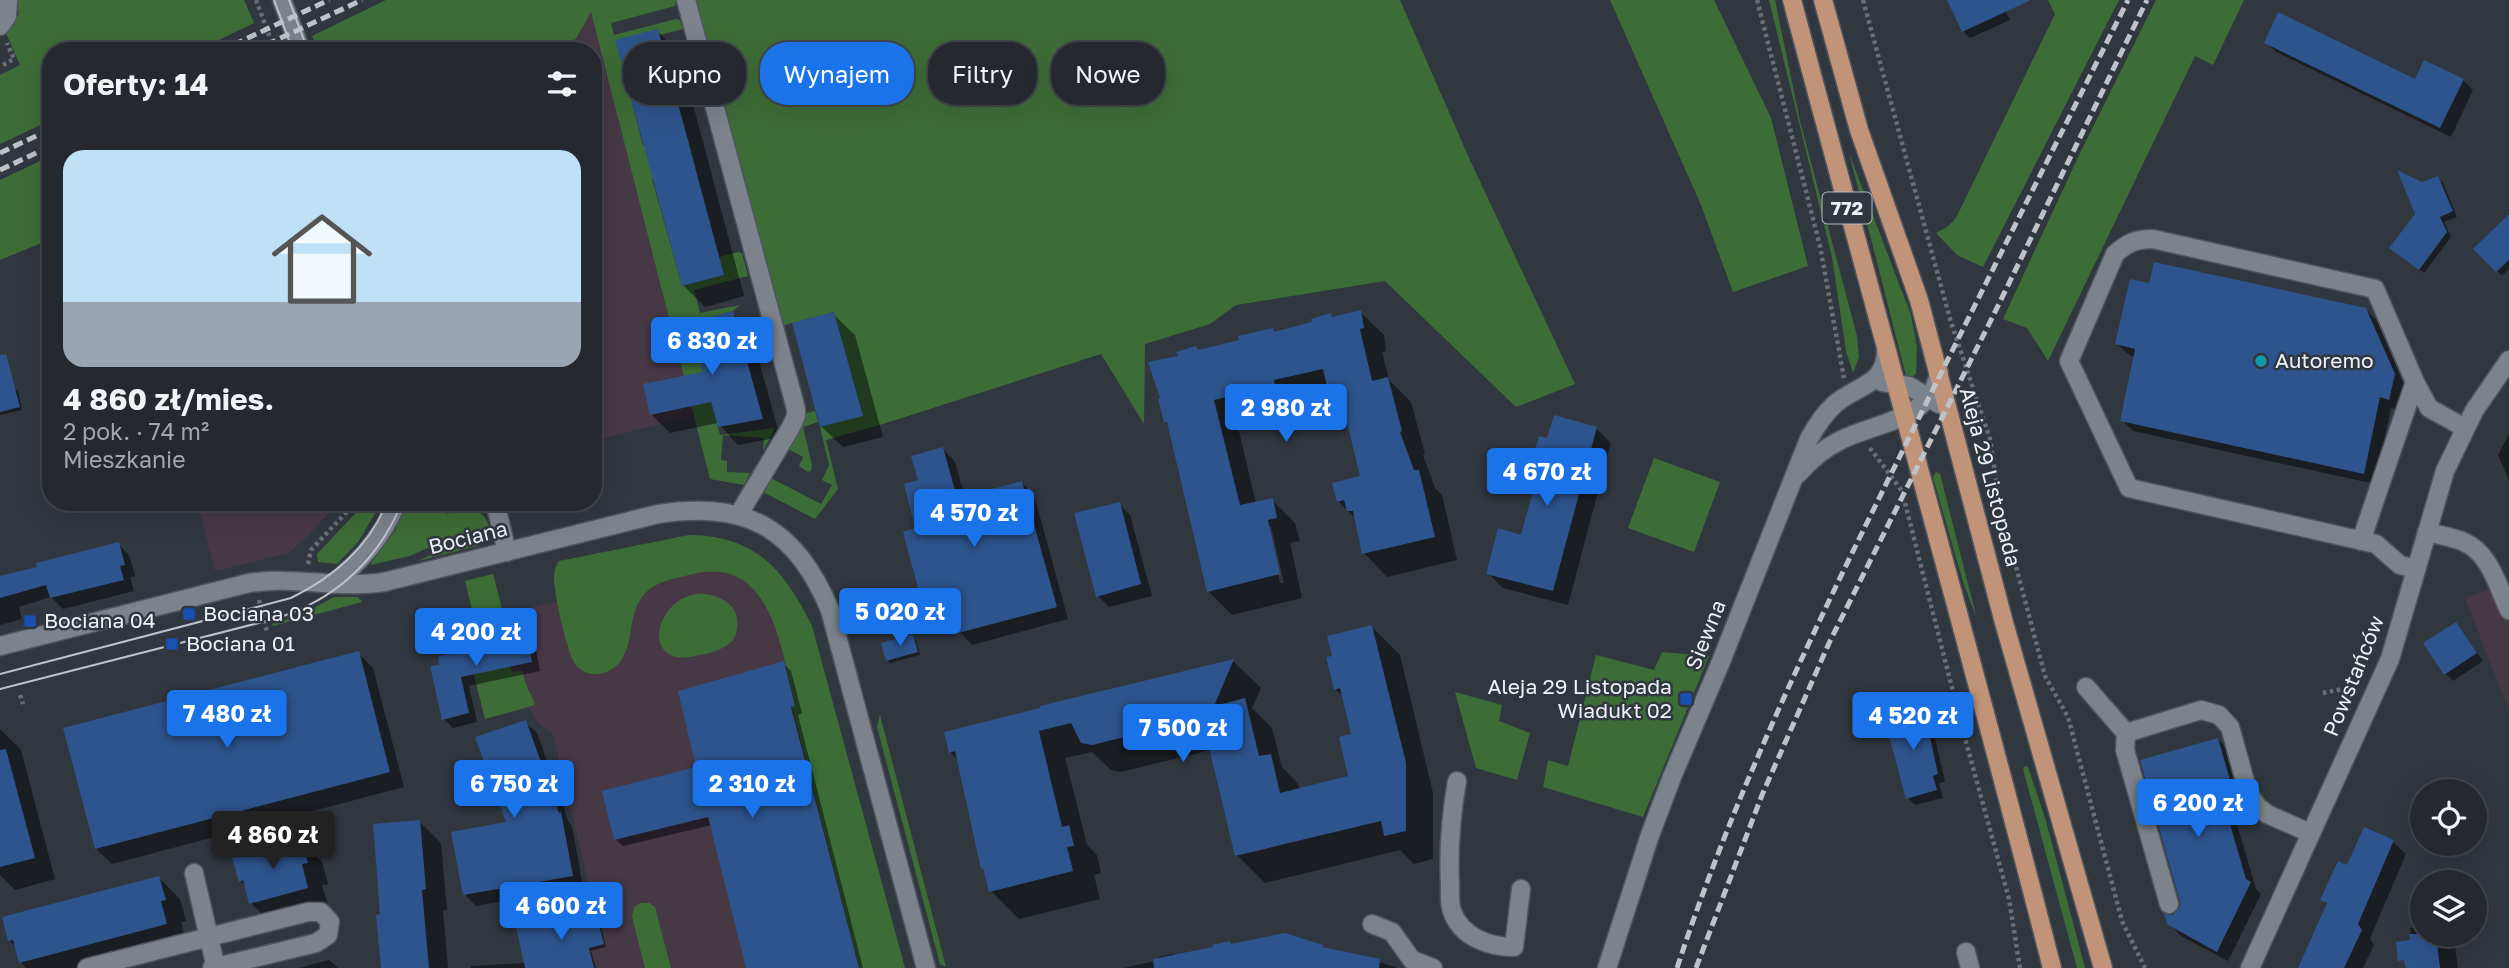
<!DOCTYPE html>
<html lang="pl">
<meta charset="utf-8">
<style>
body{margin:0;font-family:"Golos Text",sans-serif;background:#31353b;color:#f1f3f6;height:100vh;display:flex;flex-direction:column;font-size:26px;white-space:nowrap}
*{box-sizing:border-box;margin:0}
p{font-size:23px;color:#a3a6aa}
.icon{flex:none;width:38px;height:38px;fill:none;stroke:currentColor;stroke-width:2;stroke-linecap:round;stroke-linejoin:round}
.map{position:relative;flex:1;overflow:hidden}
.drawer{position:absolute;left:42px;top:42px;width:560px;height:469px;display:flex;flex-direction:column;background:#25292f;border-radius:28px;box-shadow:0 7px 28px #0002,0 0 0 2px #42454b}
.drawer>*{flex:none}
.top-card{position:absolute;left:623px;top:42px;width:665px;height:63px;display:flex;gap:14px}
.controls{position:absolute;left:2410px;top:779px;display:grid;gap:14px}
.controls a{display:grid;place-items:center;width:77px;height:77px;border-radius:50%;background:#25292f;box-shadow:0 7px 28px #0002,0 0 0 2px #42454b;font-size:35px}
.price{position:absolute;translate:-50% -60px;padding:0 16px;border-radius:7px;background:#1a73e8;color:#fff;font-size:23px;line-height:46px;filter:drop-shadow(0 2px 4px #0008)}
.price::after{content:'';position:absolute;left:50%;top:42px;width:21px;height:16px;margin-left:-10px;background:inherit;clip-path:polygon(0 0,100% 0,50% 100%)}
.price.current{background:#222;color:#fff}
ul{padding:0;list-style:none}
li{display:grid;align-content:center;gap:14px;height:371px;padding:0 21px}
li+li{border-top:2px solid #42454b}
li span{display:grid;place-items:center;height:217px;border-radius:21px;color:#555}
li>.icon{margin-inline-start:auto}
span .icon{width:126px;height:126px;fill:#fffc;stroke-width:1}
li b{font-size:30px}
h2{display:flex;justify-content:space-between;align-items:center;height:84px;padding:0 21px;font-size:30px}
.tag{padding:0 24px;border-radius:28px;background:#25292f;box-shadow:0 7px 28px #0002,0 0 0 2px #42454b;font-size:24px;line-height:63px}
.tag.current{background:#1a73e8;color:#fff}
.map>svg:first-child{display:block}
.industrial{fill:#473846}
.green{fill:#3d6d37}
.shadow{fill:#0007;fill-rule:evenodd}
.building{fill:#2e548d}
.lines{fill:none;stroke-linecap:round;stroke-linejoin:round}
.minor-casing{stroke:#50555d;stroke-width:21}
.major-casing{stroke:#50555d;stroke-width:21}
.path{stroke:#6a7077;stroke-width:4.5;stroke-dasharray:3.5 3.5;stroke-linecap:butt}
.minor{stroke:#7d838d;stroke-width:18}
.major{stroke:#c19479;stroke-width:18}
.tram{stroke:#bec3c9;stroke-width:2}
.rail{stroke:#bec3c9;stroke-width:5;stroke-dasharray:10 5;stroke-linecap:butt}
.culture-dot{fill:#0f9aa8;stroke:#31373f;stroke-width:2.5}
.transit-dot{fill:#1a4fb4;stroke:#31373f;stroke-width:2.5}
.labels{text-anchor:middle;stroke-width:5;stroke-linejoin:round;paint-order:stroke}
.shield{fill:#31373f;stroke:#b5bac0;stroke-width:2}
.shield-label{font-size:19px;font-weight:bold;fill:#eef2f8}
.poi-label{font-size:21px;fill:#eef2f8;stroke:#31373f;text-anchor:start}
.street-label{font-size:21px;fill:#eef2f8;stroke:#31373f}
</style>
<div class="map">
<svg width="2509" height="968" viewBox="0 0 2509 968">
<rect width="100%" height="100%" fill="#31373f"/>
<g class="industrial">
<polygon points="591,11 694,415 593,441 593,51 542,51 576,39"/>
<polygon points="197,502 339,502 307,537 288,553 215,571"/>
<polygon points="734,557 812,626 898,968 594,968 589,948 603,944 553,734 539,724 529,708 485,719 466,643 525,628 521,610"/>
<polygon points="2509,581 2509,711 2465,598"/>
</g>
<g class="green">
<polygon points="16,0 244,0 254,23 196,51 51,51 51,120 0,144 0,75 20,65 6,33 19,14"/>
<polygon points="386,0 676,0 675,6 611,23 614,35 676,19 680,20 683,29 660,35 658,29 616,41 643,146 687,135 695,167 652,179 682,286 723,275 719,257 739,252 742,253 748,276 694,290 700,313 740,305 733,311 690,323 720,435 775,428 763,451 764,438 723,435 721,460 727,461 727,472 750,473 744,485 710,479 591,12 576,39 542,51 318,51 312,36"/>
<polygon points="694,0 1400,0 1469,158 1575,384 1516,407 1385,281 1236,305 1210,324 1145,344 1144,424 1101,354 883,424 826,440 838,489 815,519 761,491 769,477 821,504 832,485 822,480 829,465 820,427 863,416 834,312 781,326"/>
<polygon points="1610,0 1714,0 1771,118 1808,266 1733,292 1701,205"/>
<polygon points="1769,0 1775,0 1800,121 1857,336 1859,357 1853,373 1846,351 1832,257"/>
<polygon points="2048,0 2119,0 1983,267 1957,255 1936,233 1947,227 1956,218 2055,14"/>
<polygon points="2156,0 2244,0 2213,65 2195,56 2048,361 2027,328 2003,319 2080,153"/>
<polygon points="1849,153 1911,315 1917,347 1916,374 1911,378 1906,375 1904,368"/>
<polygon points="51,156 51,239 0,260 0,180"/>
<polygon points="815,411 818,422 803,427 812,465 811,471 808,472 799,466 803,457 786,448 802,414"/>
<polygon points="1654,458 1720,482 1694,552 1628,528"/>
<polygon points="1936,472 1940,474 1977,619 1963,582 1933,477"/>
<polygon points="366,502 382,502 358,542 337,564 318,562 317,554"/>
<path d="M408,502H443L446,514C464,511 483,504 489,527L449,538L410,556L370,565L395,531Z"/>
<path d="M689,535C757,536 784,570 812,626L905,968H859L792,707L795,706C781,649 772,552 689,575C672,579 653,582 642,597C626,617 636,654 612,669C600,677 584,676 575,664C567,653 553,590 554,576C554,571 556,566 559,561Z"/>
<polygon points="488,536 484,542 478,546 418,561 450,546"/>
<path d="M493,574L508,632L480,639L486,671L510,667L513,672L523,671C524,685 531,692 535,705L485,719L466,643L479,638L465,581Z"/>
<path d="M695,594C716,592 742,604 737,629C736,635 734,640 730,643C722,650 710,653 700,655C691,657 681,659 673,656C649,646 660,615 676,603C681,598 689,596 695,594Z"/>
<polygon points="334,597 358,597 362,602 273,626 272,624 301,615"/>
<polygon points="1662,652 1709,656 1643,817 1543,787 1548,760 1568,766 1596,655 1654,670"/>
<polygon points="1455,692 1502,705 1499,721 1530,733 1517,780 1476,768"/>
<polygon points="880,715 946,967 940,964 877,727"/>
<polygon points="2025,766 2028,767 2046,821 2085,968 2077,968 2023,769"/>
<polygon points="641,903 649,903 655,907 671,968 645,968 632,917 634,907"/>
</g>
<g class="shadow">
<polygon points="1949,0 2000,0 2010,20 1970,38 1963,31"/>
<polygon points="657,31 679,52 744,296 705,307 683,285"/>
<polygon points="575,41 585,51 548,51"/>
<polygon points="2266,42 2416,81 2463,80 2473,90 2451,137 2276,52"/>
<polygon points="593,71 598,84 593,85"/>
<polygon points="2437,178 2443,183 2457,217 2444,222 2451,237 2424,273 2397,252 2417,214 2422,184"/>
<polygon points="2509,216 2509,269 2502,276 2476,249"/>
<polygon points="2365,309 2377,321 2405,387 2400,410 2391,408 2375,484 2133,431 2122,420 2135,357 2129,355 2117,344"/>
<path d="M1360,312L1384,335L1386,351L1382,352L1389,380L1411,402L1425,454L1423,455L1435,488L1442,495L1457,560L1387,577L1364,553L1356,519L1338,501L1362,478L1345,405L1334,395L1296,403L1298,409L1237,423L1256,503L1272,500L1295,523L1300,541L1290,543L1302,598L1232,615L1208,591L1170,426L1165,421L1181,357L1196,348L1200,352L1314,324L1331,315L1334,319ZM1268,527H1271L1284,583H1280Z"/>
<polygon points="732,313 751,332 780,437 738,445 718,423 670,433 651,414 705,373"/>
<polygon points="833,314 855,335 883,437 843,447 821,426"/>
<polygon points="14,388 18,391 22,410 0,415 0,391"/>
<polygon points="1596,428 1611,443 1568,605 1503,588 1488,573 1523,537 1541,470 1533,463 1548,440"/>
<polygon points="2509,434 2509,480 2498,455"/>
<polygon points="943,449 955,462 965,498 1022,483 1034,495 1068,619 972,645 960,632 957,620 939,625 926,613 918,530 920,482"/>
<polygon points="1119,504 1130,515 1152,596 1109,607 1098,596"/>
<polygon points="118,544 129,555 135,576 130,577 134,591 63,609 51,597 19,607 22,619 0,625 0,578"/>
<polygon points="2456,624 2483,661 2453,681 2446,674"/>
<polygon points="1372,627 1400,655 1433,793 1433,859 1414,864 1400,850 1265,883 1237,855 1211,750 1121,772 1111,770 1092,752 1065,758 1087,845 1097,855 1101,873 1094,875 1100,899 1019,919 991,891 958,760 950,752 1233,661 1261,688 1252,708 1272,728 1282,767 1298,784 1300,790 1350,778 1353,736 1344,697 1335,689 1334,657"/>
<polygon points="524,630 534,639 540,671 469,686 477,722 453,728 444,719 432,668 484,652"/>
<polygon points="913,636 916,640 920,655 890,663 887,660"/>
<polygon points="358,653 373,668 404,787 112,864 96,849"/>
<polygon points="783,663 791,671 802,713 798,715 863,968 747,968 712,825 623,846 615,839 698,769"/>
<polygon points="1918,711 1932,725 1945,782 1939,783 1943,798 1915,805 1908,798"/>
<polygon points="525,722 537,733 569,823 572,826 583,887 476,906 464,894 508,823"/>
<polygon points="0,729 21,750 55,879 15,890 0,875"/>
<polygon points="2218,739 2229,751 2240,791 2228,794 2256,889 2261,894 2228,961 2181,936 2169,924 2183,906"/>
<polygon points="420,822 441,843 447,910 443,911 448,968 383,968 382,916"/>
<polygon points="301,841 322,862 328,884 322,885 329,909 272,924 251,903 247,887 240,881"/>
<polygon points="2393,842 2406,854 2370,938 2374,945 2363,968 2300,968 2328,905 2322,900 2348,867"/>
<polygon points="159,878 180,899 186,921 181,922 187,945 101,968 26,968 21,962 16,947 9,940"/>
<polygon points="595,911 598,914 606,947 591,951 596,968 471,968 471,966 526,963"/>
<polygon points="2422,926 2422,934 2443,934 2455,946 2458,968 2407,968 2412,942 2410,928"/>
<polygon points="1232,945 1322,947 1325,950 1361,956 1398,968 1124,968 1159,960 1158,957 1173,954 1176,956"/>
<polygon points="329,960 338,968 299,968"/>
</g>
<g class="building">
<polygon points="1947,0 2031,0 1962,32"/>
<polygon points="2278,12 2415,79 2424,60 2464,79 2440,128 2264,43"/>
<polygon points="658,29 724,275 682,286 615,40"/>
<polygon points="2397,170 2422,182 2438,176 2453,211 2440,217 2447,232 2419,270 2389,248 2415,214"/>
<polygon points="2509,214 2509,260 2496,272 2473,249"/>
<polygon points="2154,262 2366,308 2395,374 2389,400 2380,397 2364,474 2120,421 2135,349 2115,344 2130,279 2149,283"/>
<polygon points="1361,310 1364,328 1360,329 1372,381 1388,377 1402,431 1400,432 1414,470 1419,470 1435,537 1362,554 1353,511 1347,511 1344,500 1337,502 1332,483 1360,476 1339,389 1328,391 1323,369 1274,380 1275,386 1214,400 1240,505 1273,498 1277,518 1268,520 1280,574 1207,592 1167,422 1164,422 1158,399 1160,398 1148,362 1178,356 1176,352 1196,346 1198,350 1239,340 1238,336 1273,328 1274,332 1312,322 1311,319 1331,313 1332,317"/>
<polygon points="733,311 763,419 718,427 711,402 650,415 643,384 703,372 690,323"/>
<polygon points="834,312 863,416 820,427 792,323"/>
<polygon points="6,354 20,407 0,412 0,355"/>
<polygon points="1554,415 1597,427 1553,591 1486,574 1498,528 1521,535 1540,466 1531,464 1539,436 1547,438"/>
<polygon points="943,447 957,498 1022,481 1057,607 958,633 951,606 925,614 903,532 915,528 904,484 918,480 911,456"/>
<polygon points="1120,502 1141,584 1096,597 1074,513"/>
<polygon points="119,542 125,565 120,566 124,580 50,598 46,585 0,598 0,576 37,567 36,563"/>
<polygon points="2456,622 2477,653 2444,675 2423,643"/>
<polygon points="1372,625 1406,763 1406,831 1384,836 1381,821 1235,856 1202,718 1092,745 1081,743 1071,723 1039,731 1062,827 1069,825 1074,846 1067,847 1073,871 989,892 983,868 981,869 955,751 949,753 944,732 1040,708 1040,706 1234,659 1214,706 1245,698 1259,756 1271,754 1280,793 1348,776 1339,737 1351,734 1340,688 1334,690 1326,657 1332,656 1327,636"/>
<polygon points="525,628 532,662 461,677 469,713 442,720 430,666 439,665 438,656 482,650 479,639"/>
<polygon points="913,634 918,652 886,661 881,643"/>
<polygon points="359,651 390,772 95,849 63,728"/>
<polygon points="784,661 795,706 791,707 859,968 746,968 708,817 614,840 602,791 696,767 678,691"/>
<polygon points="1919,709 1920,716 1925,715 1938,774 1933,776 1937,790 1906,799 1884,717"/>
<polygon points="526,720 559,813 561,812 573,876 463,895 451,832 506,822 475,737"/>
<polygon points="2218,738 2230,780 2218,783 2246,879 2251,882 2217,952 2168,925 2164,914 2173,915 2181,905 2140,760"/>
<polygon points="6,749 35,858 0,867 0,750"/>
<polygon points="420,820 426,889 422,890 429,968 381,968 376,915 380,914 373,824"/>
<polygon points="2364,827 2394,840 2358,924 2362,930 2344,968 2298,968 2327,903 2320,900 2338,861 2347,865"/>
<polygon points="301,839 308,863 302,864 308,888 249,904 243,880 239,882 232,858"/>
<polygon points="159,876 166,900 161,901 167,924 19,963 13,940 8,941 2,917"/>
<polygon points="595,909 604,944 589,948 594,968 525,968 516,927"/>
<polygon points="1285,933 1323,945 1322,947 1380,959 1379,968 1154,968 1153,959 1213,947 1212,945 1230,941 1231,944"/>
<polygon points="2409,934 2436,934 2440,968 2406,968 2404,960 2398,961 2396,942 2410,940"/>
</g>
<g class="lines">
<g class="minor-casing">
<g id="minor">
<polyline points="282,0 301,51"/>
<polyline points="686,0 796,409 796,416 791,427 739,514"/>
<polyline points="0,26 7,16 8,0"/>
<polyline points="1882,382 1909,386 1939,404"/>
<polyline points="2415,382 2429,408 2465,428"/>
<path d="M1798,474C1810,460 1825,448 1841,440C1877,422 1932,420 1939,372"/>
<polyline points="495,502 507,552"/>
<path d="M2427,532C2439,535 2453,537 2464,542C2490,553 2498,587 2509,610"/>
<path d="M2361,541L2415,382L2375,289L2153,239C2136,239 2127,243 2115,254L2069,361L2129,488L2376,544L2400,565L2416,569"/>
<path d="M332,584C361,562 383,536 397,502"/>
<path d="M0,646L249,583C294,576 339,589 384,582L658,514C746,500 796,528 830,610L926,968"/>
<polyline points="2086,687 2126,733"/>
<path d="M1457,781C1451,816 1448,848 1450,884C1450,892 1449,904 1452,911C1461,937 1489,947 1514,947L1521,889"/>
<polyline points="194,873 216,968"/>
<polyline points="2169,904 2125,750 2126,733 2201,710 2219,715 2230,727 2248,792 2257,806 2267,814 2310,833"/>
<polyline points="1372,924 1392,932 1412,960 1433,968"/>
<polyline points="1966,952 1970,968"/>
<polyline points="87,968 308,912 321,912 330,922 328,935 316,943 212,968"/>
<path d="M1607,968L1650,835L1672,777L1720,664L1809,439C1816,426 1824,414 1835,404C1857,385 1886,385 1886,351"/>
<polyline points="2250,968 2390,659 2445,471 2474,411 2509,360"/>
</g>
</g>
<g class="major-casing">
<g id="major">
<path d="M1792,0C1878,323 1969,644 2052,968"/>
<polyline points="1823,0 1859,130 1919,300 2003,619 2103,968"/>
</g>
</g>
<g class="path">
<polyline points="256,0 275,51"/>
<polyline points="1757,0 1820,246 1844,378"/>
<polyline points="1863,0 1950,319 1990,439 2000,506 2045,676 2068,717 2122,921 2145,968"/>
<polyline points="3,65 14,59 7,43"/>
<polyline points="1870,448 1902,491"/>
<polyline points="1905,503 1963,731 2009,899 2020,968"/>
<polyline points="308,564 311,550 356,502"/>
<polyline points="259,600 267,632"/>
<polyline points="2323,693 2357,686"/>
<polyline points="20,695 23,704"/>
</g>
<use href="#minor" class="minor"/>
<use href="#major" class="major"/>
<g class="tram">
<polyline points="274,0 293,51"/>
<polyline points="289,0 308,51"/>
<path d="M0,674L291,598C334,577 369,547 387,502"/>
<path d="M0,689L274,619C334,601 379,560 402,502"/>
</g>
<g class="rail">
<polyline points="220,51 329,0"/>
<polyline points="253,51 362,0"/>
<polyline points="0,153 51,129"/>
<polyline points="0,170 51,146"/>
<path d="M1677,968C1735,791 1817,623 1900,456C1975,304 2052,152 2128,0"/>
<polyline points="1696,968 1762,795 1830,641 1994,314 2147,0"/>
</g>
</g>
<circle class="culture-dot" cx="2261" cy="361" r="7"/>
<g class="transit-dot">
<rect x="182" y="607" width="14" height="14" rx="3.5"/>
<rect x="23" y="614" width="14" height="14" rx="3.5"/>
<rect x="165" y="637" width="14" height="14" rx="3.5"/>
<rect x="1679" y="692" width="14" height="14" rx="3.5"/>
</g>
<g class="labels">
<rect class="shield" x="1822.5" y="192.5" width="49" height="31" rx="5"/>
<g class="shield-label">
<text x="1847" y="215">772</text>
</g>
<g class="poi-label">
<text x="2275" y="368">Autoremo</text>
<text x="203" y="621">Bociana 03</text>
<text x="44" y="628">Bociana 04</text>
<text x="186" y="651">Bociana 01</text>
<text x="1672" y="694" text-anchor="end">Aleja 29 Listopada<tspan x="1672" dy="24">Wiadukt 02</tspan></text>
</g>
<g class="street-label">
<text transform="translate(1990 477) rotate(75)" y="7">Aleja 29 Listopada</text>
<text transform="translate(468 538) rotate(-14)" y="7">Bociana</text>
<text transform="translate(1706 635) rotate(-68)" y="7">Siewna</text>
<text transform="translate(2354 676) rotate(-68)" y="7">Powstańców</text>
</g>
</g>
</svg>
<div class="controls">
<a><svg class="icon" aria-label="locate" viewBox="0 0 24 24"><circle cx="12" cy="12" r="6"/><path d="M12 2v4M12 18v4M2 12h4M18 12h4"/></svg></a>
<a><svg class="icon" aria-label="layers" viewBox="0 0 24 24"><path d="M12 4l9 5-9 5-9-5zM3 14l9 5 9-5"/></svg></a>
</div>
<b class="price" style="left:712px;top:377px">6 830 zł</b>
<b class="price" style="left:1286px;top:444px">2 980 zł</b>
<b class="price" style="left:1547px;top:508px">4 670 zł</b>
<b class="price" style="left:974px;top:549px">4 570 zł</b>
<b class="price" style="left:900px;top:648px">5 020 zł</b>
<b class="price" style="left:476px;top:668px">4 200 zł</b>
<b class="price" style="left:227px;top:750px">7 480 zł</b>
<b class="price" style="left:1913px;top:752px">4 520 zł</b>
<b class="price" style="left:1183px;top:764px">7 500 zł</b>
<b class="price" style="left:514px;top:820px">6 750 zł</b>
<b class="price" style="left:752px;top:820px">2 310 zł</b>
<b class="price" style="left:2198px;top:839px">6 200 zł</b>
<b class="price current" style="left:273px;top:871px">4 860 zł</b>
<b class="price" style="left:561px;top:942px">4 600 zł</b>
<div class="top-card">
<a class="tag">Kupno</a>
<a class="tag current">Wynajem</a>
<a class="tag">Filtry</a>
<a class="tag">Nowe</a>
</div>
<section class="drawer">
<h2>Oferty: 14<svg class="icon" aria-label="filters" viewBox="0 0 24 24"><path d="M4 7h16M4 17h16"/><circle cx="9" cy="7" r="2"/><circle cx="15" cy="17" r="2"/></svg></h2>
<ul>
<li><span style="background:linear-gradient(#bfe0f5 70%,#9aa5b1 0)"><svg class="icon" aria-label="home" viewBox="0 0 24 24"><path d="M3 11l9-7 9 7M6 9v11h12V9"/></svg></span><div><b>4 860 zł/mies.</b><p>2 pok. · 74 m²</p><p>Mieszkanie</p></div></li>
</ul>
</section>
</div>
